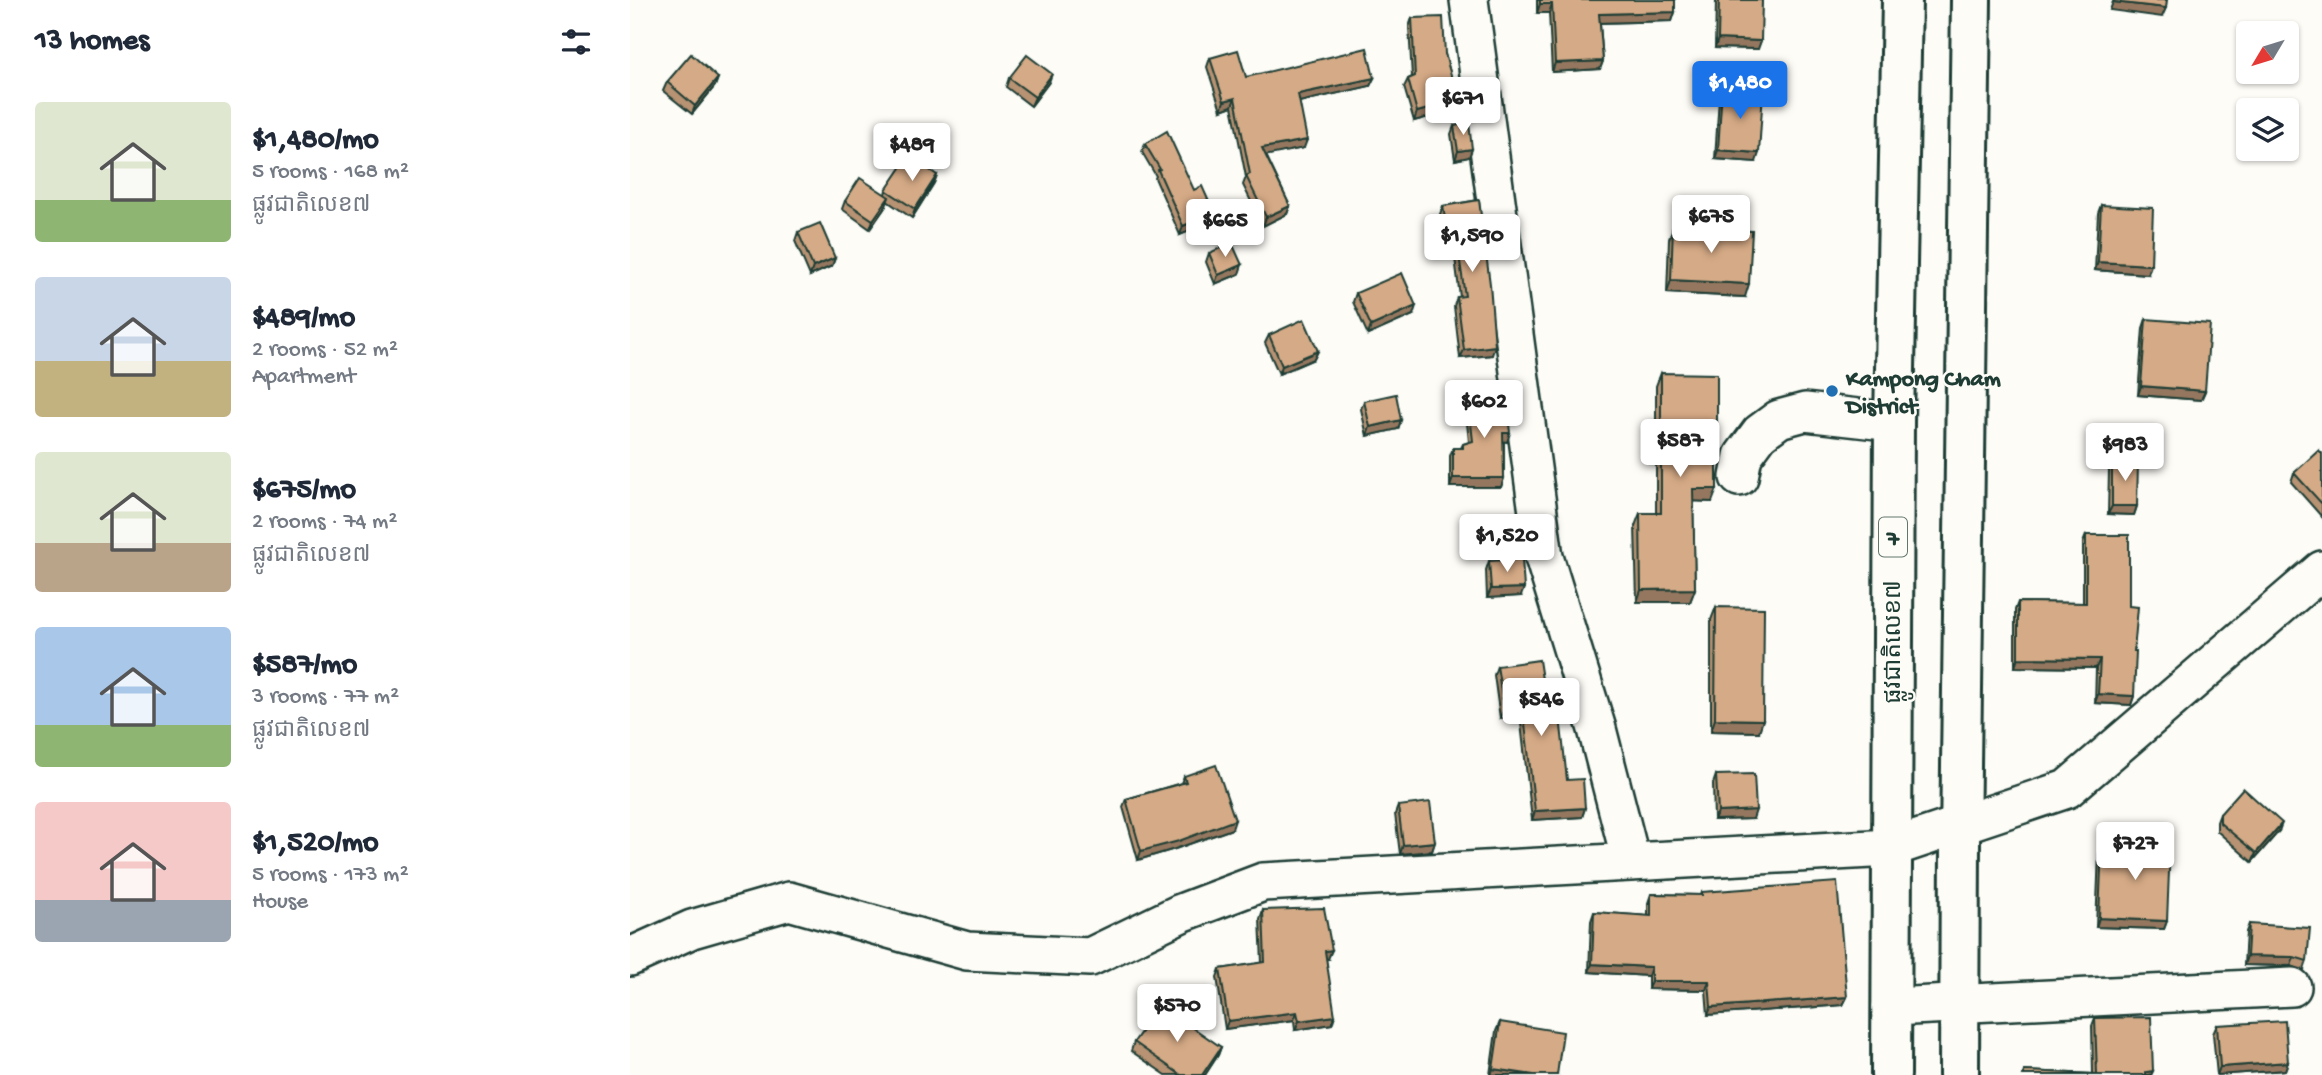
<!DOCTYPE html>
<meta charset="utf-8">
<style>
body{margin:0;font-family:"Gochi Hand","Noto Sans Khmer",sans-serif;background:#f2f2f3;color:#1f2937;height:100vh;display:flex;flex-direction:column;font-size:26px;white-space:nowrap}
*{box-sizing:border-box;margin:0}
p{font-size:23px;color:#747a83}
.icon{flex:none;width:38px;height:38px;fill:none;stroke:currentColor;stroke-width:2;stroke-linecap:round;stroke-linejoin:round}
.map{position:relative;flex:1;overflow:hidden}
.side{display:flex;flex-direction:column;background:#fff;width:630px}
.side>*{flex:none}
.needle{width:46px;rotate:232deg}
.buttons{position:absolute;left:1606px;top:21px;display:grid;gap:14px}
.buttons a{display:grid;place-items:center;width:63px;height:63px;border-radius:7px;background:#fff;box-shadow:0 2px 5px #0004;font-size:35px}
.price{position:absolute;translate:-50% -60px;padding:0 16px;border-radius:7px;background:#fff;color:#222;font-size:23px;line-height:46px;filter:drop-shadow(0 2px 4px #0008)}
.price::after{content:'';position:absolute;left:50%;top:42px;width:21px;height:16px;margin-left:-10px;background:inherit;clip-path:polygon(0 0,100% 0,50% 100%)}
.price.on{background:#1a73e8;color:#fff}
ul{padding:0;list-style:none}
li{display:flex;align-items:center;gap:21px;height:175px;padding:0 35px}
li span{display:grid;place-items:center;flex:none;width:196px;height:140px;border-radius:7px;color:#555}
li>.icon{margin-inline-start:auto}
span .icon{width:84px;height:84px;fill:#fffc;stroke-width:1}
li b{font-size:30px}
h2{display:flex;justify-content:space-between;align-items:center;height:84px;padding:0 35px;font-size:30px}
main{display:flex;flex:1;min-height:0}
.map>svg:first-child{display:block}
.lines{fill:none;stroke-linecap:round;stroke-linejoin:round}
.minor-casing{stroke:#1f3d34;stroke-width:42}
.highway-casing{stroke:#1f3d34;stroke-width:44}
.minor{stroke:#fdfcf7;stroke-width:37}
.highway{stroke:#fdfcf7;stroke-width:38}
.wall{fill:#b79273;stroke:#1f3d34;stroke-width:2}
.shaded-wall{fill:#95775e;stroke:#1f3d34;stroke-width:2}
.building{fill:#d5aa86;stroke:#1f3d34;stroke-width:2}
.poi-dot{fill:#1f6fb2;stroke:#fdfcf7;stroke-width:2.5}
.labels{text-anchor:middle;stroke-width:5;stroke-linejoin:round;paint-order:stroke}
.shield{fill:#fdfcf7;stroke:#62766e;stroke-width:2}
.shield-label{font-size:23px;font-weight:bold;fill:#1f3d34}
.poi-label{font-size:24px;font-weight:bold;fill:#1f3d34;stroke:#fdfcf7;text-anchor:start}
.street-label{font-size:24px;fill:#1f3d34;stroke:#fdfcf7}
</style>
<main>
<section class="side">
<h2>13 homes<svg class="icon" aria-label="filters" viewBox="0 0 24 24"><path d="M4 7h16M4 17h16"/><circle cx="9" cy="7" r="2"/><circle cx="15" cy="17" r="2"/></svg></h2>
<ul>
<li><span style="background:linear-gradient(#dfe7d0 70%,#8fb573 0)"><svg class="icon" aria-label="home" viewBox="0 0 24 24"><path d="M3 11l9-7 9 7M6 9v11h12V9"/></svg></span><div><b>$1,480/mo</b><p>5 rooms · 168 m²</p><p>ផ្លូវជាតិលេខ៧</p></div></li>
<li><span style="background:linear-gradient(#c9d6e8 60%,#c2b280 0)"><svg class="icon" aria-label="home" viewBox="0 0 24 24"><path d="M3 11l9-7 9 7M6 9v11h12V9"/></svg></span><div><b>$489/mo</b><p>2 rooms · 52 m²</p><p>Apartment</p></div></li>
<li><span style="background:linear-gradient(#dfe7d0 65%,#b9a48a 0)"><svg class="icon" aria-label="home" viewBox="0 0 24 24"><path d="M3 11l9-7 9 7M6 9v11h12V9"/></svg></span><div><b>$675/mo</b><p>2 rooms · 74 m²</p><p>ផ្លូវជាតិលេខ៧</p></div></li>
<li><span style="background:linear-gradient(#a9c7e8 70%,#8fb573 0)"><svg class="icon" aria-label="home" viewBox="0 0 24 24"><path d="M3 11l9-7 9 7M6 9v11h12V9"/></svg></span><div><b>$587/mo</b><p>3 rooms · 77 m²</p><p>ផ្លូវជាតិលេខ៧</p></div></li>
<li><span style="background:linear-gradient(#f6c9c9 70%,#9aa5b1 0)"><svg class="icon" aria-label="home" viewBox="0 0 24 24"><path d="M3 11l9-7 9 7M6 9v11h12V9"/></svg></span><div><b>$1,520/mo</b><p>5 rooms · 173 m²</p><p>House</p></div></li>
</ul>
</section>
<div class="map">
<svg width="1692" height="1075" viewBox="0 0 1692 1075">
<rect width="100%" height="100%" fill="#fdfcf7"/>
<filter id="ink" filterUnits="userSpaceOnUse"><feTurbulence type="fractalNoise" baseFrequency=".0143" numOctaves="2"/><feDisplacementMap in="SourceGraphic" scale="14" xChannelSelector="R" yChannelSelector="G"/><feConvolveMatrix kernelMatrix="1 2 1 2 8 2 1 2 1" color-interpolation-filters="sRGB"/></filter>
<g filter="url(#ink)">
<g class="lines">
<g class="minor-casing">
<g id="minor">
<polyline points="839,0 914,557 967,729 1001,861"/>
<polyline points="1109,477 1113,456 1130,433 1149,419 1175,412 1264,422"/>
<polyline points="0,957 62,929 159,901 337,951 460,957 551,913 633,882 1261,848 1437,789 1692,570"/>
<polyline points="1261,1007 1662,987"/>
</g>
</g>
<g class="highway-casing">
<g id="highway">
<polyline points="1261,1075 1264,422 1272,0"/>
<polyline points="1329,1075 1330,843 1341,0"/>
</g>
</g>
<use href="#minor" class="minor"/>
<use href="#highway" class="highway"/>
</g>
<g class="wall">
<polygon points="907,0 1045,0 1045,12 1042,21 970,23 973,61 970,69 922,72 919,13 907,13"/>
<polygon points="1086,0 1132,0 1128,49 1085,48"/>
<polygon points="782,18 815,54 828,101 825,110 784,121 774,87 778,79 782,77 779,27"/>
<polygon points="580,58 616,77 744,78 740,86 669,102 674,148 636,155 660,206 657,214 633,226 613,185 616,177 602,106 591,110 577,67"/>
<polygon points="88,78 85,86 62,114 33,91 37,82"/>
<polygon points="379,78 419,82 401,106 376,87"/>
<polygon points="1092,89 1126,162 1085,159 1089,97"/>
<polygon points="824,126 842,149 839,157 825,160 821,134"/>
<polygon points="515,144 564,190 581,222 550,235 525,178 526,176 512,152"/>
<polygon points="307,175 304,183 282,218 257,201 256,206 240,229 212,209 215,201 255,194 256,190"/>
<polygon points="849,200 862,355 830,358 824,306 827,297 830,297 824,250 815,251 810,214 813,206"/>
<polygon points="1471,205 1518,274 1465,270 1468,213"/>
<polygon points="1043,227 1115,297 1037,293 1039,239"/>
<polygon points="168,232 205,258 202,266 180,276 165,241"/>
<polygon points="579,253 609,274 585,284 576,262"/>
<polygon points="726,293 783,315 738,335 723,302"/>
<polygon points="1516,319 1575,391 1571,400 1508,395 1513,328"/>
<polygon points="639,335 688,351 684,359 649,374 635,343"/>
<polygon points="1031,373 1082,502 1063,501 1065,589 1060,602 1007,602 1005,526 1010,513 1026,513 1026,386"/>
<polygon points="838,396 877,442 874,441 874,478 871,487 820,487 820,456 823,448 831,448 833,444 839,442 835,405"/>
<polygon points="734,401 771,420 768,429 737,436 731,409"/>
<polygon points="1692,454 1692,517 1661,482 1664,473"/>
<polygon points="1482,460 1507,506 1504,515 1478,514 1479,469"/>
<polygon points="1456,535 1499,606 1504,651 1504,696 1501,705 1465,703 1466,668 1385,667 1385,610 1388,602 1453,603 1453,543"/>
<polygon points="859,561 891,596 857,598 856,570"/>
<polygon points="1086,607 1129,732 1081,731 1081,620"/>
<polygon points="867,666 918,718 937,780 955,808 952,817 902,820 890,715 870,718 864,675"/>
<polygon points="1086,775 1123,819 1084,820 1083,784"/>
<polygon points="554,776 602,829 545,849 508,860 493,807 496,799 551,783"/>
<polygon points="768,806 805,842 802,851 770,854 765,814"/>
<polygon points="1590,814 1649,831 1622,862 1587,831 1587,822"/>
<polygon points="1472,843 1537,921 1534,929 1466,927 1469,852"/>
<polygon points="1072,892 1217,997 1213,1005 1078,1015 1076,990 1018,989 1018,976 959,972 961,921 964,912 1018,916 1018,903 1021,894 1071,895"/>
<polygon points="633,910 698,959 696,959 702,1024 665,1030 664,1020 595,1029 587,977 590,969 632,963 630,919"/>
<polygon points="1619,924 1677,961 1674,970 1661,966 1614,965 1616,932"/>
<polygon points="1465,1018 1523,1071 1521,1075 1393,1075 1394,1071 1463,1074 1462,1026"/>
<polygon points="870,1022 927,1075 860,1075 866,1031"/>
<polygon points="1587,1025 1658,1062 1655,1070 1587,1075 1583,1034"/>
<polygon points="504,1042 591,1047 588,1055 575,1075 536,1075 501,1051"/>
</g>
<g class="shaded-wall">
<polygon points="1483,2 1536,8 1532,17 1480,10"/>
<polygon points="910,4 922,4 919,13 907,13"/>
<polygon points="1045,12 1042,21 966,23 969,14"/>
<polygon points="1088,39 1131,41 1128,49 1085,48"/>
<polygon points="973,61 970,69 922,72 925,63"/>
<polygon points="422,74 419,82 401,106 405,97"/>
<polygon points="88,78 85,86 62,114 65,106"/>
<polygon points="744,78 740,86 665,103 668,94"/>
<polygon points="605,98 602,106 591,110 594,101"/>
<polygon points="828,101 825,110 784,121 787,112"/>
<polygon points="677,140 674,148 629,157 632,148"/>
<polygon points="842,149 839,157 825,160 828,151"/>
<polygon points="1088,150 1129,153 1126,162 1085,159"/>
<polygon points="307,175 304,183 282,218 285,209"/>
<polygon points="259,197 256,206 240,229 243,220"/>
<polygon points="660,206 657,214 633,226 636,217"/>
<polygon points="584,213 581,222 550,235 553,226"/>
<polygon points="827,241 824,250 815,251 819,243"/>
<polygon points="205,258 202,266 180,276 183,267"/>
<polygon points="1468,262 1521,265 1518,274 1465,270"/>
<polygon points="612,265 609,274 585,284 588,275"/>
<polygon points="1041,280 1119,284 1115,297 1037,293"/>
<polygon points="786,306 783,315 738,335 741,326"/>
<polygon points="865,346 862,355 830,358 834,350"/>
<polygon points="688,351 684,359 649,374 652,366"/>
<polygon points="1511,386 1575,391 1571,400 1508,395"/>
<polygon points="771,420 768,429 737,436 740,427"/>
<polygon points="873,433 880,433 877,442 870,441"/>
<polygon points="823,478 874,478 871,487 820,487"/>
<polygon points="1063,489 1087,489 1082,502 1058,501"/>
<polygon points="1482,506 1507,506 1504,515 1478,514"/>
<polygon points="894,588 891,596 857,598 861,589"/>
<polygon points="1065,589 1060,602 1007,602 1011,590"/>
<polygon points="1388,658 1470,659 1466,668 1385,667"/>
<polygon points="1468,694 1504,696 1501,705 1465,703"/>
<polygon points="893,706 890,715 870,718 874,709"/>
<polygon points="1085,719 1133,720 1129,732 1081,731"/>
<polygon points="955,808 952,817 902,820 905,811"/>
<polygon points="1126,810 1123,819 1084,820 1088,812"/>
<polygon points="605,820 602,829 545,849 508,860 511,851"/>
<polygon points="1652,823 1649,831 1622,862 1626,853"/>
<polygon points="805,842 802,851 770,854 773,845"/>
<polygon points="1469,918 1537,921 1534,929 1466,927"/>
<polygon points="702,950 698,959 692,959 695,951"/>
<polygon points="1617,956 1664,957 1661,966 1614,965"/>
<polygon points="962,964 1021,967 1018,976 959,972"/>
<polygon points="1021,981 1079,981 1076,990 1018,989"/>
<polygon points="1217,997 1213,1005 1078,1015 1081,1007"/>
<polygon points="667,1012 664,1020 595,1029 598,1021"/>
<polygon points="705,1016 702,1024 665,1030 669,1021"/>
<polygon points="591,1047 588,1055 575,1075 572,1075"/>
<polygon points="1658,1062 1655,1070 1587,1075 1590,1067"/>
<polygon points="863,1069 904,1075 861,1075"/>
<polygon points="1523,1071 1521,1075 1515,1075 1516,1072"/>
</g>
<g class="building">
<polygon points="910,0 1045,0 1045,12 969,14 973,61 925,63 922,4 910,4"/>
<polygon points="1089,0 1132,0 1131,41 1088,39"/>
<polygon points="1484,0 1537,0 1536,8 1483,2"/>
<polygon points="813,17 815,54 828,101 787,112 778,79 785,76 782,18"/>
<polygon points="737,48 744,78 668,94 677,140 632,148 660,206 636,217 616,176 620,174 605,98 594,101 580,58 608,50 616,77"/>
<polygon points="61,54 88,78 65,106 37,82"/>
<polygon points="397,55 422,74 405,97 379,78"/>
<polygon points="1092,89 1133,92 1129,153 1088,150"/>
<polygon points="839,123 842,149 828,151 824,126"/>
<polygon points="537,131 564,190 572,186 584,213 553,226 528,170 530,169 515,144"/>
<polygon points="279,156 307,175 285,209 256,190"/>
<polygon points="230,178 259,197 243,220 215,201"/>
<polygon points="849,200 860,284 865,346 834,350 827,297 835,296 827,241 819,243 813,206"/>
<polygon points="1471,205 1523,208 1521,265 1468,262"/>
<polygon points="190,223 205,258 183,267 168,232"/>
<polygon points="1043,227 1122,231 1119,284 1041,280"/>
<polygon points="602,243 612,265 588,275 579,253"/>
<polygon points="772,273 786,306 741,326 726,293"/>
<polygon points="674,319 688,351 652,366 639,335"/>
<polygon points="1516,319 1580,324 1575,391 1511,386"/>
<polygon points="1031,373 1087,374 1087,489 1063,489 1065,589 1011,590 1010,513 1031,513"/>
<polygon points="766,394 771,420 740,427 734,401"/>
<polygon points="838,396 876,397 880,433 873,433 874,478 823,478 823,448 833,448 833,444 843,441"/>
<polygon points="1689,450 1692,454 1692,504 1664,473"/>
<polygon points="1482,460 1508,461 1507,506 1482,506"/>
<polygon points="1456,535 1499,535 1499,606 1508,607 1504,651 1506,651 1504,696 1468,694 1470,659 1388,658 1388,602 1456,603"/>
<polygon points="892,559 894,588 861,589 859,561"/>
<polygon points="1086,607 1134,608 1133,720 1085,719"/>
<polygon points="909,660 918,718 930,717 937,780 953,779 955,808 905,811 893,706 874,709 867,666"/>
<polygon points="586,765 605,820 549,841 511,851 496,799 556,782 554,776"/>
<polygon points="1124,774 1126,810 1088,812 1086,775"/>
<polygon points="1613,788 1652,823 1626,853 1590,823 1590,814"/>
<polygon points="800,802 805,842 773,845 768,806"/>
<polygon points="1472,843 1540,846 1537,921 1469,918"/>
<polygon points="1207,882 1217,997 1081,1007 1079,981 1021,981 1021,967 962,964 964,912 1021,916 1021,894 1072,895 1072,892"/>
<polygon points="694,908 702,950 695,951 705,1016 669,1021 667,1012 598,1021 590,969 635,962 633,910"/>
<polygon points="1619,924 1680,928 1677,961 1664,957 1617,956"/>
<polygon points="530,1005 591,1047 572,1075 551,1075 504,1042"/>
<polygon points="1521,1017 1523,1071 1516,1072 1516,1075 1394,1075 1394,1071 1467,1074 1465,1018"/>
<polygon points="1655,1021 1658,1062 1590,1067 1587,1025"/>
<polygon points="870,1022 933,1032 927,1075 904,1075 863,1069"/>
</g>
</g>
<circle class="poi-dot" cx="1202" cy="391" r="7"/>
<g class="labels">
<rect class="shield" x="1249" y="517.5" width="28" height="39" rx="5"/>
<g class="shield-label">
<text x="1263" y="545">7</text>
</g>
<g class="poi-label">
<text x="1216" y="385">Kampong Cham<tspan x="1216" dy="28">District</tspan></text>
</g>
<g class="street-label">
<text transform="translate(1262 642) rotate(-90)" y="8">ផ្លូវជាតិលេខ៧</text>
</g>
</g>
</svg>
<div class="buttons">
<a><svg class="needle" viewBox="-14 -14 28 28"><path d="M0-13l5 13h-10z" fill="#e53935"/><path d="M0 13l5-13h-10z" fill="#747a83"/></svg></a>
<a><svg class="icon" aria-label="layers" viewBox="0 0 24 24"><path d="M12 4l9 5-9 5-9-5zM3 14l9 5 9-5"/></svg></a>
</div>
<b class="price on" style="left:1110px;top:121px">$1,480</b>
<b class="price" style="left:833px;top:137px">$671</b>
<b class="price" style="left:282px;top:183px">$489</b>
<b class="price" style="left:1081px;top:255px">$675</b>
<b class="price" style="left:595px;top:259px">$665</b>
<b class="price" style="left:842px;top:274px">$1,590</b>
<b class="price" style="left:854px;top:440px">$602</b>
<b class="price" style="left:1050px;top:479px">$587</b>
<b class="price" style="left:1495px;top:483px">$983</b>
<b class="price" style="left:877px;top:574px">$1,520</b>
<b class="price" style="left:911px;top:738px">$546</b>
<b class="price" style="left:1505px;top:882px">$727</b>
<b class="price" style="left:547px;top:1044px">$570</b>
</div>
</main>
